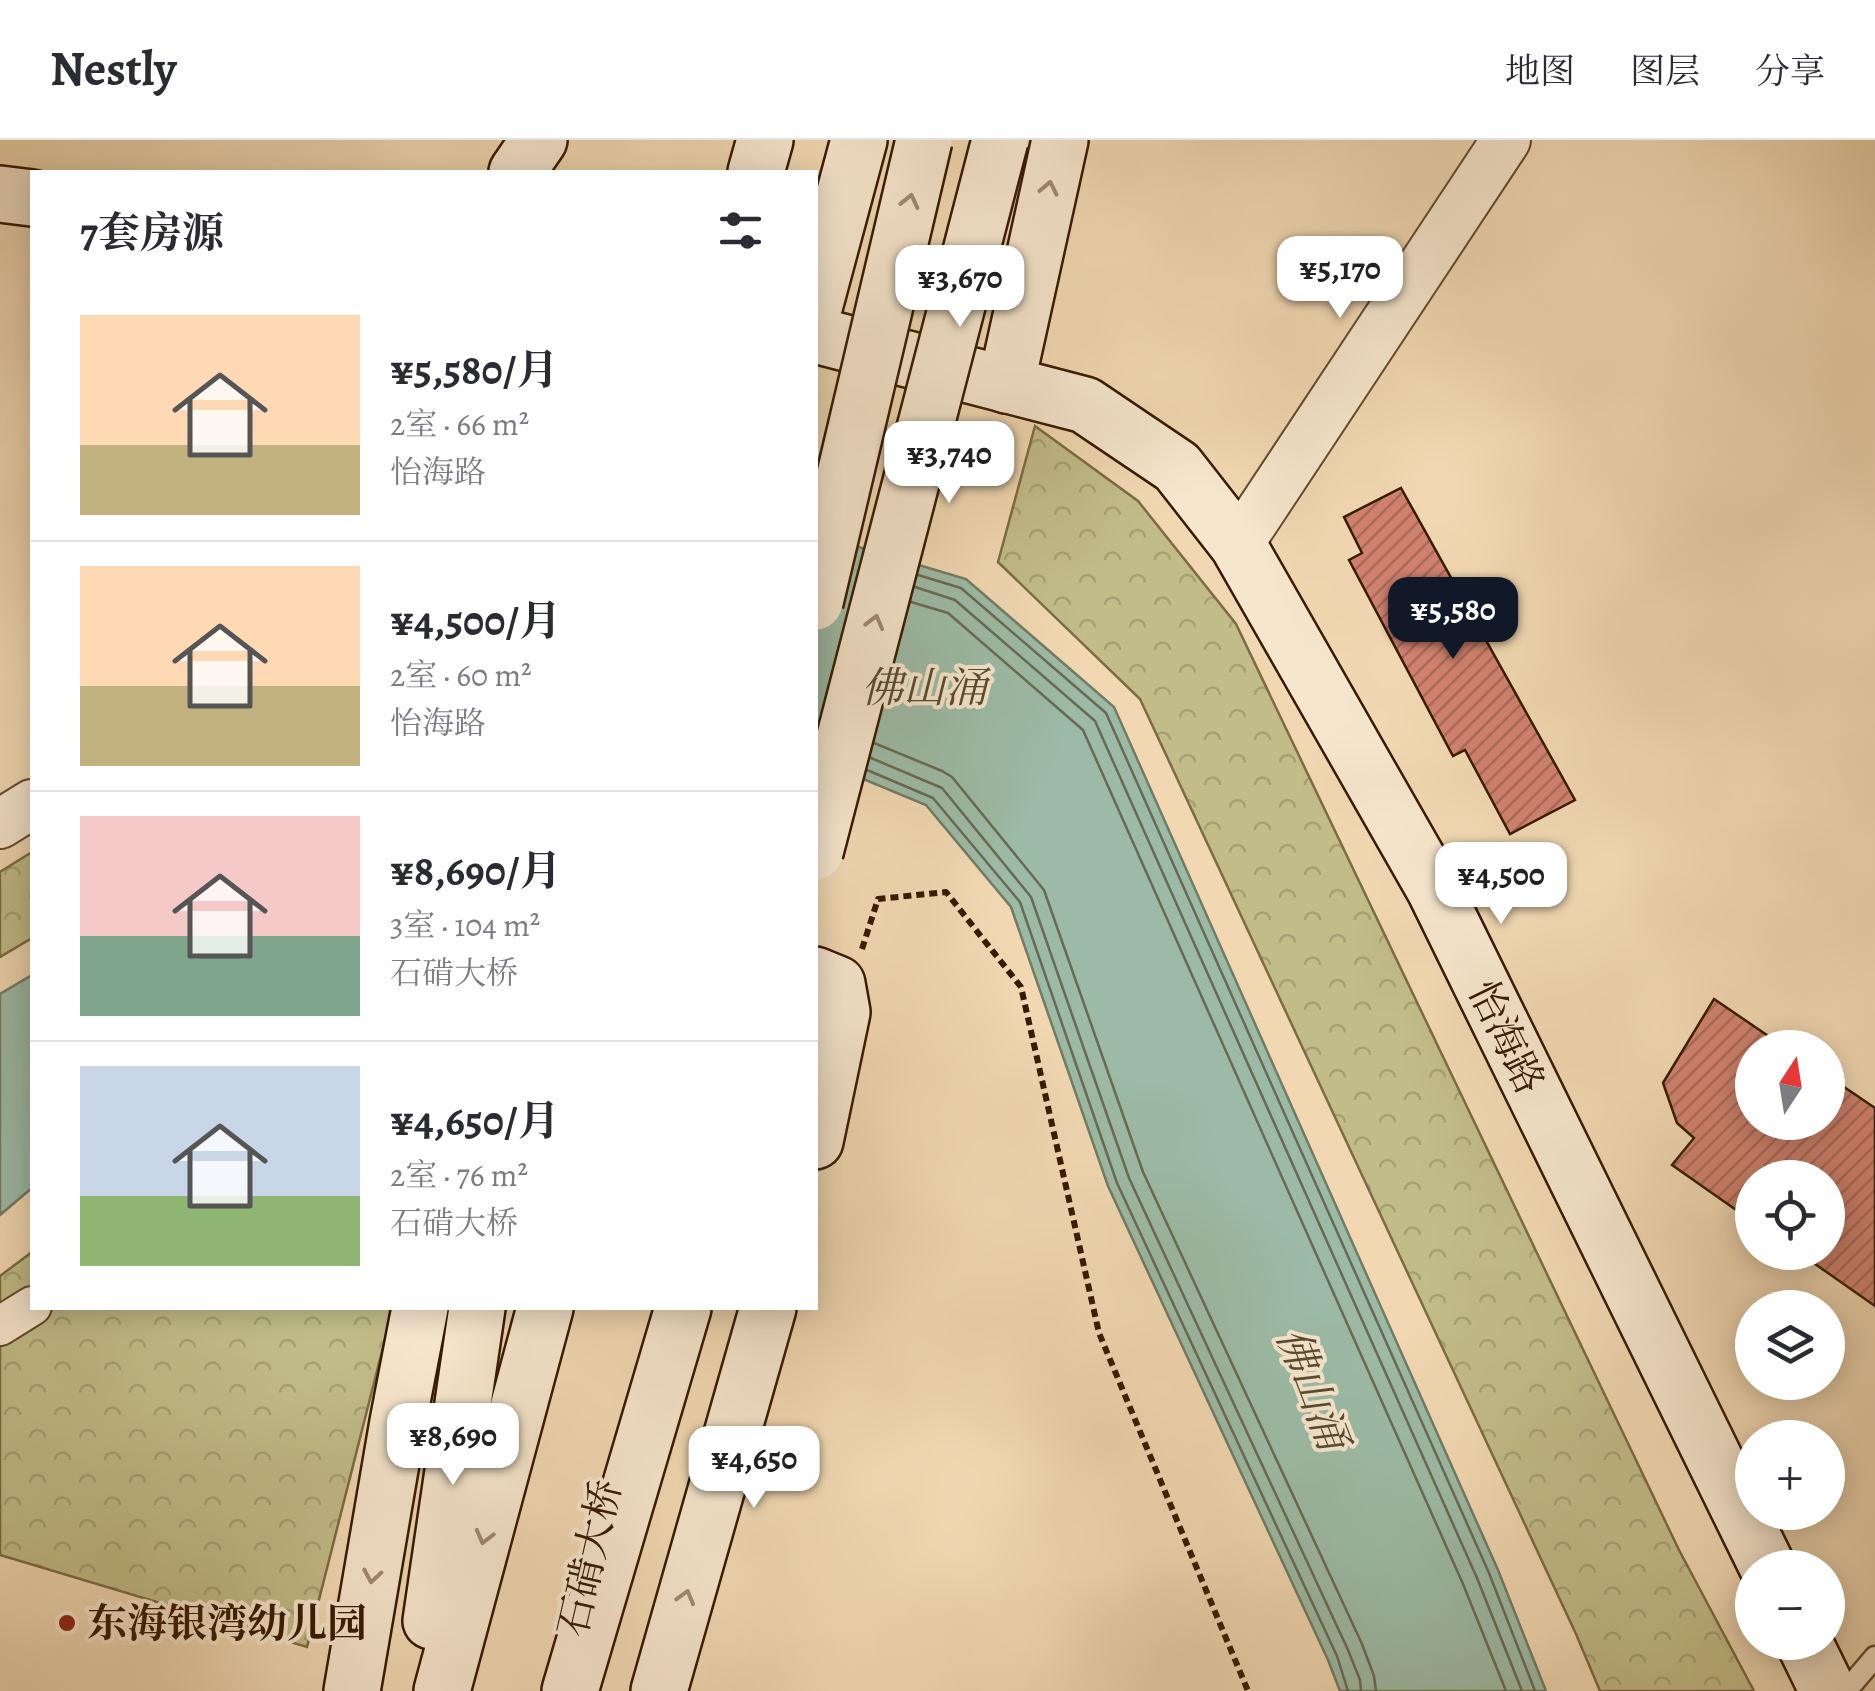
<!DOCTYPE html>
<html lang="zh">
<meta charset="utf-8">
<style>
body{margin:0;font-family:Alegreya,"Noto Serif SC",serif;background:#f2f2f3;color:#2b2b33;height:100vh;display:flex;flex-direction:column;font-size:38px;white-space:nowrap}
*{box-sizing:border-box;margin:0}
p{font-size:32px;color:#7c7c81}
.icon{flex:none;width:55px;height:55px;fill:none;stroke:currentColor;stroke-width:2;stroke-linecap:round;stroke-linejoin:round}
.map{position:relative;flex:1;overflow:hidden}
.drawer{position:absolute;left:30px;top:30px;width:788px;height:1140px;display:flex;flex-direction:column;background:#fff;border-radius:0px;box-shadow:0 5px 25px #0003}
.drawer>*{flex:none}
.needle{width:65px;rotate:12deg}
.buttons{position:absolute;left:1735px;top:890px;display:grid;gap:20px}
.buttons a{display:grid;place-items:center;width:110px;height:110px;border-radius:50%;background:#fff;box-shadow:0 5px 25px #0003;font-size:50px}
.price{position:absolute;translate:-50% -85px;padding:0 22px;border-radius:20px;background:#fff;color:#222;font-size:32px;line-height:65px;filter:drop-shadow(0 2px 5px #0008)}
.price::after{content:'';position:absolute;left:50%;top:60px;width:30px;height:22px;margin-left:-15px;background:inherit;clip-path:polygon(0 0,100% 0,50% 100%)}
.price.on{background:#111827;color:#fff}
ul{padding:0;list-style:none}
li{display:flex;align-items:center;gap:30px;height:250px;padding:0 50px}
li+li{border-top:2px solid #e1e1e2}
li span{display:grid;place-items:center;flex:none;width:280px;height:200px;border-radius:0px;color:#555}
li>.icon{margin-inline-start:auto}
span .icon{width:120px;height:120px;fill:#fffc;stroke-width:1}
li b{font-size:42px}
h2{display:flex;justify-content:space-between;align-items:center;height:120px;padding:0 50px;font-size:42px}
header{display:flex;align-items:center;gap:60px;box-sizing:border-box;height:140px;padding:0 50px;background:#fff;border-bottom:2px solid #e1e1e2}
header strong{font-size:48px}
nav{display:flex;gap:55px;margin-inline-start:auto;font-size:35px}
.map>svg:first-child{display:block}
.park{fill:url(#park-crowns);stroke:#7c6b44;stroke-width:2.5}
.water{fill:#9cbba6;stroke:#737b64;stroke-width:2.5}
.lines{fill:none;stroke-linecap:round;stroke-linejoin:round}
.shore{stroke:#696a53;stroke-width:2.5}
.building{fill:url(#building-hatch);stroke:#361a00;stroke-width:2.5}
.service-casing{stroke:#654a2c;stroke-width:25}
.minor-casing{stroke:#654a2c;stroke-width:42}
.tertiary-casing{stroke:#654a2c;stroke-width:52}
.secondary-casing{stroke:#361a00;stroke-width:60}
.path{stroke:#361a00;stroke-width:6;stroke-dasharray:8 5;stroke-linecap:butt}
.service{stroke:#f6e6cd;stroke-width:20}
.minor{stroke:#f6e6cd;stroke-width:38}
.tertiary{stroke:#f6e6cd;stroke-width:48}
.secondary{stroke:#f6e6cd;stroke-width:55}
.secondary-bridge-casing{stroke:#361a00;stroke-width:60;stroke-linecap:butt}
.secondary-bridge{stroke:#f6e6cd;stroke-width:55}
.oneway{stroke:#a08a71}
.poi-dot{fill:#8f2418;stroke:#f6e6cd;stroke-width:4}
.labels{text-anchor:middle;stroke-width:8;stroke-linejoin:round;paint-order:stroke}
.street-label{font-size:40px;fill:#361a00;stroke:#f6e6cd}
.poi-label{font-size:40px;font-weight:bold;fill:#361a00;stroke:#f6e6cd;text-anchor:start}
.water-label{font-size:42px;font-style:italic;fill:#554a32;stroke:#f6e6cd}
</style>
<header>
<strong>Nestly</strong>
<nav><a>地图</a><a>图层</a><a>分享</a></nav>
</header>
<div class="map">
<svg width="1875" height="1551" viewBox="0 0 1875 1551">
<defs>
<pattern id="park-crowns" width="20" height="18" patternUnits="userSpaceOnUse" patternTransform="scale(2.5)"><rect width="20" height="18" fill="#c1bc88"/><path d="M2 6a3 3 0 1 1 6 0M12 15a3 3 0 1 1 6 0" fill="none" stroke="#a6a174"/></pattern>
<pattern id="building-hatch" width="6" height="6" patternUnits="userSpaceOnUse" patternTransform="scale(2.5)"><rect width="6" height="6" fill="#d1826f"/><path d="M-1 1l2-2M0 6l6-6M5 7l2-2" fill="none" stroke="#aa6a59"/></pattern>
</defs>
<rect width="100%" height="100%" fill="#f1d8b2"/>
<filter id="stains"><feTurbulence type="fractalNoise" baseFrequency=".002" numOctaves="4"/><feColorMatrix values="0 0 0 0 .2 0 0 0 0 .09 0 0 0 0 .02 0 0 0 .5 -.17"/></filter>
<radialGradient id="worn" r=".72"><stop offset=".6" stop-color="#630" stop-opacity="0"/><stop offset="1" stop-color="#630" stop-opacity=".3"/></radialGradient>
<g class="park">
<polygon points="1035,286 1138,361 1236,484 1679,1410 1754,1551 1600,1551 1576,1494 1140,559 998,422"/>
<polygon points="32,712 32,798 0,817 0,732"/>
<polygon points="32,1112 32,1168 393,1168 307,1507 0,1415 0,1136"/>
</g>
<g class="water">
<polygon points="815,394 966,439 1114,567 1498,1430 1546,1551 1340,1551 1328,1520 1108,1046 1011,767 926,665 815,619"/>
<polygon points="32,835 32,1048 0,1075 0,854"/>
</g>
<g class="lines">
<g class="shore">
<polyline points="918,435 961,448 1106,573 1489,1433 1535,1551"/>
<polyline points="915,447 955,460 1095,581 1477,1438 1522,1551"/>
<polyline points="911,462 948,473 1083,590 1463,1444 1506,1551"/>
<polyline points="874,603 942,631 952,637 1044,750 1143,1032 1362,1504 1374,1536 1376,1551"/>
<polyline points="871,618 942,648 1031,757 1129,1038 1348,1510 1360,1540 1361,1551"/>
<polyline points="867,630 933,658 1020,762 1117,1043 1337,1516 1348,1551"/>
</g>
</g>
<g class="building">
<polygon points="1401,348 1575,660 1510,694 1465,610 1453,616 1349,420 1362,413 1344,377"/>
<polygon points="1714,859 1786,908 1752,908 1752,982 1828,982 1828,936 1875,968 1875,1166 1798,1112 1828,1112 1828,1038 1752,1038 1752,1081 1672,1025 1694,998 1677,983 1663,943"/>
</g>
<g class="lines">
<g class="service-casing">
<polyline id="service" points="1846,1551 1875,1517"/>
</g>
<g class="minor-casing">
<polyline id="minor" points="0,1186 32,1166"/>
</g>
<g class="tertiary-casing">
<g id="tertiary">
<polyline points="1238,405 1506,0"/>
<polyline points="0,684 32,664"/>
</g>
</g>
<g class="secondary-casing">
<g id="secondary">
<polyline points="517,32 539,0"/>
<polyline points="756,32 765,0"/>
<polyline points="0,54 32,58"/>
<polyline points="815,164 859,0"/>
<polyline points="815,195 1085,265 1177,327 1238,405 1434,748 1768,1428"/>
<polyline points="1006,245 1060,0"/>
<polyline points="815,835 837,844 842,872 815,1001"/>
<polyline points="431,1481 477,1168"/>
<polyline points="1804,1502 1828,1551"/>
<polyline points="352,1551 398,1282 420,1168"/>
<polyline points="442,1551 545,1168"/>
<polyline points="570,1551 683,1168"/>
<polyline points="659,1551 768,1168"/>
</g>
</g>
<polyline class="path" points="862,809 878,759 946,752 1021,847 1099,1193 1248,1551"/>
<use href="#service" class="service"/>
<use href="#minor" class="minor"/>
<use href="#tertiary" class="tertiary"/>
<use href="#secondary" class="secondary"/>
<g class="secondary-bridge-casing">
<g id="secondary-bridge">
<polyline points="815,462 924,0"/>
<polyline points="815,712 1000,0"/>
</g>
</g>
<use href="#secondary-bridge" class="secondary-bridge"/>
</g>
<defs><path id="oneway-chevron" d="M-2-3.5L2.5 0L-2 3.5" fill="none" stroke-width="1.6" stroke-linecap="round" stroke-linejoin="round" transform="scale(2.5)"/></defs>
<g class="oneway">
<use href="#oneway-chevron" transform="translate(1049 48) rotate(-78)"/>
<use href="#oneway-chevron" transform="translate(910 61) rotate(-77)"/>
<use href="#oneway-chevron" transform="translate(875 482) rotate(-75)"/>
<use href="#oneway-chevron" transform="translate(484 1397) rotate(105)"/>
<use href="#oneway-chevron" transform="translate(372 1436) rotate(100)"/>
<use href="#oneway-chevron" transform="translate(686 1457) rotate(-74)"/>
</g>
<circle class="poi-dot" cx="67" cy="1483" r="10"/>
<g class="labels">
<g class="street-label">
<text transform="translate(1507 897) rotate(64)" y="14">怡海路</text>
<text transform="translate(589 1418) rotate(-77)" y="14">石𬒔大桥</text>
</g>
<g class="poi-label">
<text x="87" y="1497">东海银湾幼儿园</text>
</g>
<g class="water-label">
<text x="924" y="562">佛山涌</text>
<text transform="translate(1313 1248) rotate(69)" y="15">佛山涌</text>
</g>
</g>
<rect width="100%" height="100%" filter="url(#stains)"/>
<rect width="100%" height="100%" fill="url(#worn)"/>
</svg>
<div class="buttons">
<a><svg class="needle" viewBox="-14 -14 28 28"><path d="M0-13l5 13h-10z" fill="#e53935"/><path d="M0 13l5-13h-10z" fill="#7c7c81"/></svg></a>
<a><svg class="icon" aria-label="locate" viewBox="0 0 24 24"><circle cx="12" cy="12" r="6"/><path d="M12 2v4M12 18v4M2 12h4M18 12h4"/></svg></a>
<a><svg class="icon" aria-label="layers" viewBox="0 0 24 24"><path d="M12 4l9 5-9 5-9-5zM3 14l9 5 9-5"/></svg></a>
<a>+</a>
<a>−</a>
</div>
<b class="price" style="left:1340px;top:181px">¥5,170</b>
<b class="price" style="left:960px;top:190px">¥3,670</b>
<b class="price" style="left:949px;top:366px">¥3,740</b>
<b class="price on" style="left:1453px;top:522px">¥5,580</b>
<b class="price" style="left:1501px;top:787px">¥4,500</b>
<b class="price" style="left:453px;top:1348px">¥8,690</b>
<b class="price" style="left:754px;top:1371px">¥4,650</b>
<section class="drawer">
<h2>7套房源<svg class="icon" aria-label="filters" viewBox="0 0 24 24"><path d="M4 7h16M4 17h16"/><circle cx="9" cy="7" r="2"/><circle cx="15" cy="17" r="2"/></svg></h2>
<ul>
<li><span style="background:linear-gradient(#ffd9b3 65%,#c2b280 0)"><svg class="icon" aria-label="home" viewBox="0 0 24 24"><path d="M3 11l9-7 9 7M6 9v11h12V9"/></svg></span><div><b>¥5,580/月</b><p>2室 · 66 m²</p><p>怡海路</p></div></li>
<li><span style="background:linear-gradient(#ffd9b3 60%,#c2b280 0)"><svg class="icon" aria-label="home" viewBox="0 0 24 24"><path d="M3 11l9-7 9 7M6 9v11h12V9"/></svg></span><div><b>¥4,500/月</b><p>2室 · 60 m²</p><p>怡海路</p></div></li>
<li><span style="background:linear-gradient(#f6c9c9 60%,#7fa58c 0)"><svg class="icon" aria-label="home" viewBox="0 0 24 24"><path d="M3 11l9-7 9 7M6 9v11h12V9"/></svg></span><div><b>¥8,690/月</b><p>3室 · 104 m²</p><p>石𬒔大桥</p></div></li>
<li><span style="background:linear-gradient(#c9d6e8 65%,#8fb573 0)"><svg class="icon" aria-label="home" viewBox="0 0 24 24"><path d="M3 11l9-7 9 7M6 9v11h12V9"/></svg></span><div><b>¥4,650/月</b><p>2室 · 76 m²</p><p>石𬒔大桥</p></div></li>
</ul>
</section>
</div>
